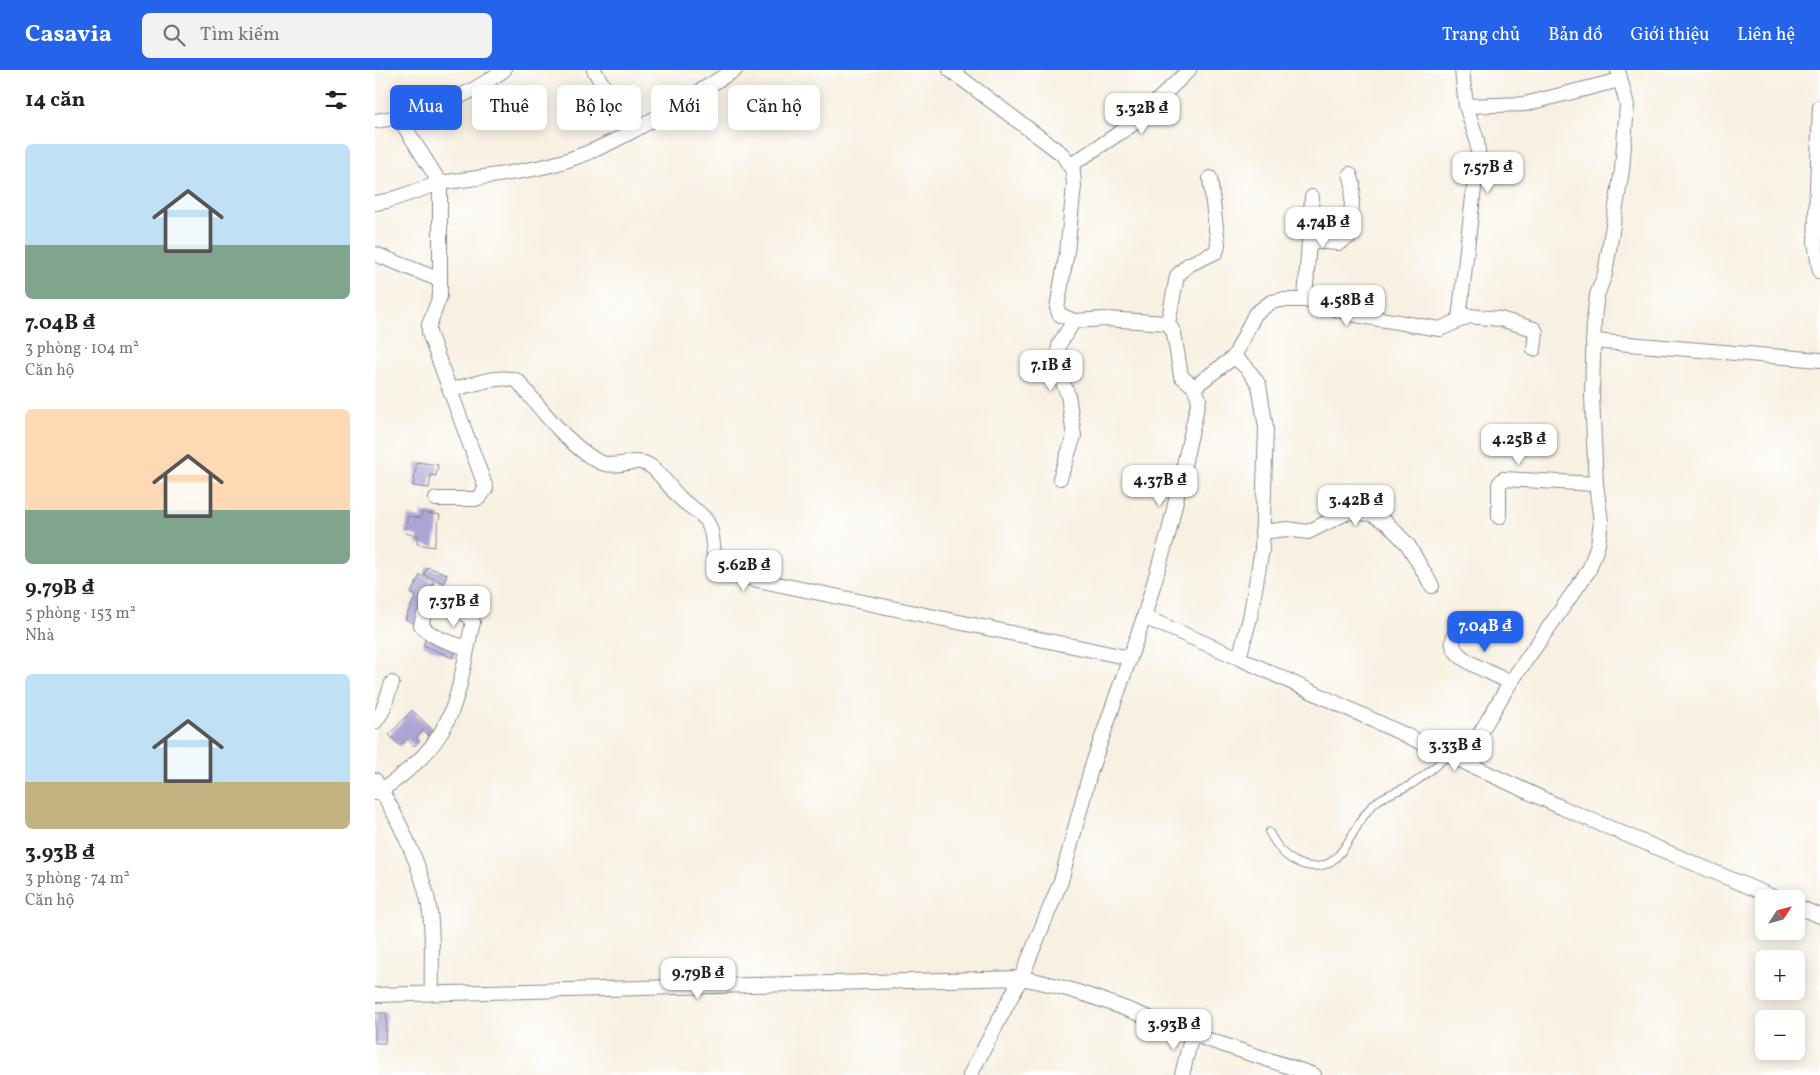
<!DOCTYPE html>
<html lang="vi">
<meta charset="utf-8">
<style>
body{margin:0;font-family:Vollkorn,serif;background:#f2f2f2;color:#222;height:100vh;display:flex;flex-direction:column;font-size:19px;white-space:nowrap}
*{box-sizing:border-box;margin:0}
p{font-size:16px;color:#767676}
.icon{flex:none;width:28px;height:28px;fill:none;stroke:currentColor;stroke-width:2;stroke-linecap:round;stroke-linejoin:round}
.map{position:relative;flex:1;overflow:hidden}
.drawer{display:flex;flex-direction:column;background:#fff;width:375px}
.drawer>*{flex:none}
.guide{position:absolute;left:15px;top:15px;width:475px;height:45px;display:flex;gap:10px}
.needle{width:32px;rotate:54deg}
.tools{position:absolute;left:1380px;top:820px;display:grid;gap:10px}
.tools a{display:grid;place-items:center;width:50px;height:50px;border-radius:8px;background:#fff;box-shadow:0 2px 12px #0003;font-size:25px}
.price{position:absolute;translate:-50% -42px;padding:0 11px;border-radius:10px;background:#fff;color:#222;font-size:16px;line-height:32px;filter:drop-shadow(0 1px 2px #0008)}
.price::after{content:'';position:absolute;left:50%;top:30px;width:15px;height:11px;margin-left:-8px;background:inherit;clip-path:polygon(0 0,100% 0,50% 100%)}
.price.on{background:#2563eb;color:#fff}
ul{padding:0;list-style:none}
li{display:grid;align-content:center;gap:10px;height:265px;padding:0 25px}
li span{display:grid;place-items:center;height:155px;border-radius:8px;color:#555}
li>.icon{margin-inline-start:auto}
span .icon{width:90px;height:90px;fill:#fffc;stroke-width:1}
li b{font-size:21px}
h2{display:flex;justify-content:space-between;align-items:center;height:60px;padding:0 25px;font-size:21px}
.pill{padding:0 18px;border-radius:8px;background:#fff;box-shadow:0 2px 12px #0003;font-size:18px;line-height:45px}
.pill.on{background:#2563eb;color:#fff}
header{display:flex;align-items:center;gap:30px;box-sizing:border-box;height:70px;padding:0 25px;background:#2563eb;color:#fff}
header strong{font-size:24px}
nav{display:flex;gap:28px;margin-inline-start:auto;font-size:18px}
.search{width:350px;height:45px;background:#f2f2f2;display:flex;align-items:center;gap:12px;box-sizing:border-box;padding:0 18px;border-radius:8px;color:#767676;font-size:19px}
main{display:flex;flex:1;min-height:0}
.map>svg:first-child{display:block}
.building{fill:#aca5d4}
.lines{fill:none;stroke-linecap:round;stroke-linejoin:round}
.lane-casing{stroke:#8d898e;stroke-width:9}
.street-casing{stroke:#8d898e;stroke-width:16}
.lane{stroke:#fff;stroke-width:7}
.street{stroke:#fff;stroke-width:14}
</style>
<header>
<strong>Casavia</strong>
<div class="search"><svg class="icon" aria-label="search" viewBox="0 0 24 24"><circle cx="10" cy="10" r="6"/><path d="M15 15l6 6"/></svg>Tìm kiếm</div>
<nav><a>Trang chủ</a><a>Bản đồ</a><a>Giới thiệu</a><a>Liên hệ</a></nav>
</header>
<main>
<section class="drawer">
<h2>14 căn<svg class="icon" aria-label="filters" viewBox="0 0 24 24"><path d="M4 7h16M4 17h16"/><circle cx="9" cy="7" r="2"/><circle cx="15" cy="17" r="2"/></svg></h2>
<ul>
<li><span style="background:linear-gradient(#bfe0f5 65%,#7fa58c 0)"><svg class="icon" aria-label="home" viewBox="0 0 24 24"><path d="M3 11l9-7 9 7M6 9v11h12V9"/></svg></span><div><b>7.04B ₫</b><p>3 phòng · 104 m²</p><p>Căn hộ</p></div></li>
<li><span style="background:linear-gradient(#ffd9b3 65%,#7fa58c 0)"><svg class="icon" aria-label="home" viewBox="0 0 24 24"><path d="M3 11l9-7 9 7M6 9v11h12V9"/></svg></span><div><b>9.79B ₫</b><p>5 phòng · 153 m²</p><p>Nhà</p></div></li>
<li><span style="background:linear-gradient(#bfe0f5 70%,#c2b280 0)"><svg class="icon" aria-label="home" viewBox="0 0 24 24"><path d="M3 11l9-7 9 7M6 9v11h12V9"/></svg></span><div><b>3.93B ₫</b><p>3 phòng · 74 m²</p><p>Căn hộ</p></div></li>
</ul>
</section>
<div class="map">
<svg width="1445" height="1005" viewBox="0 0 1445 1005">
<rect width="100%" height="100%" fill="#fff"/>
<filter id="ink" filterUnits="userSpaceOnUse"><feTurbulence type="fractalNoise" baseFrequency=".02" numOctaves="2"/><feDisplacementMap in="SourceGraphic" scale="10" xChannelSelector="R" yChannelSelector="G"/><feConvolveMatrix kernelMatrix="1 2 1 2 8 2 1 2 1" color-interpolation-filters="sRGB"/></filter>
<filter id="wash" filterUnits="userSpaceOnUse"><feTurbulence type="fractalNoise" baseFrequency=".0096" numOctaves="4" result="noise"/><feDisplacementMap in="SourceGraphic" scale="20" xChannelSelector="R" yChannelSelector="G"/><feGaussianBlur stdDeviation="1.12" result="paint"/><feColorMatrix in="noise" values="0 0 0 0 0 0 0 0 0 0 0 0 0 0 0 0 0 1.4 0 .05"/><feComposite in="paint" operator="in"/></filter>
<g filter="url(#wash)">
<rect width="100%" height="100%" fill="#f8f0e1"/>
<g id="blocks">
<g class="building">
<polygon points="42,392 63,395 61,406 56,405 54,418 38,416"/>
<polygon points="47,442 65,445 59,477 42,474 43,466 30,463 33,446 46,448"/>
<polygon points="52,497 72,504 69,513 49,505"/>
<polygon points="45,505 59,512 52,532 67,539 64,545 47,538 40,554 30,549 41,526 36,523"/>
<polygon points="52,566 82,578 78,588 48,575"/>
<polygon points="37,640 59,661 54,666 48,660 41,668 44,671 39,676 32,669 25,676 14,665"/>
<polygon points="0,943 12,943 10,973 0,973"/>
</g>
</g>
</g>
<g filter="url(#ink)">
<use href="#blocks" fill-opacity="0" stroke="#8d898e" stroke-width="1"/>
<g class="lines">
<g class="lane-casing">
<path id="lane" d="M894,762C902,777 911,790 929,795C970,806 975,754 1000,733C1010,724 1025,721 1037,714C1050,706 1062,695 1073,685"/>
</g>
<g class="street-casing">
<g id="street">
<polyline points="219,0 255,61"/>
<polyline points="575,0 687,84 698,101 699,116 692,182 682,238 684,244 699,251 730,249 793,253 799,263 806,306 819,317 824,329 794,461 769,547 716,699 686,811 646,908 595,1005"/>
<polyline points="1091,36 1150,34 1245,10"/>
<polyline points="1445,37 1440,172 1445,202"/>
<path d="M24,48L65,113C107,107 152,103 193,90C249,72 308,30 360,0"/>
<path d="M0,51C47,45 91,28 129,0"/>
<polyline points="696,95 758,54 814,0"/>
<polyline points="0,133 12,131 65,113 65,226 54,255 54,263 111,418 105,427 100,429 61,429"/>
<polyline points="934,171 964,173 975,166 978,114 975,104"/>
<polyline points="0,184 65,210"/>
<polyline points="930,230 937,127"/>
<polyline points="1084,249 1103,83 1102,70 1091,36 1087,0"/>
<polyline points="793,253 802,206 813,195 841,182 843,175 835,108"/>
<polyline points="1218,271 1445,290"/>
<polyline points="859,287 872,298 884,315 891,358 887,479 875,548 864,588"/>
<polyline points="819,317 859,287 880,244 896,232 906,230 930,230 981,245 1052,257 1065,259 1094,246 1125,249 1159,259 1161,262 1159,279"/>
<path d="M75,320C95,316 124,303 143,311C163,336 198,381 227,393C245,400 262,384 278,398C288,407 296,419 306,429C316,439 329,442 335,458C340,471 336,490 345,502L755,588"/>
<polyline points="685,408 699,366 693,325 680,293 685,273 699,251"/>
<polyline points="1124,447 1124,414 1128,409 1221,414"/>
<polyline points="887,462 912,459 933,462 973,442 996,444 1012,453 1033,475 1057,516"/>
<path d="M49,545L46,555C58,569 75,572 92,578"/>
<polyline points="769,547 864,588 1188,738 1403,829"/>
<path d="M1087,551C1084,557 1079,563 1078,569C1073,590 1121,603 1135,613"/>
<polyline points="0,652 7,642 17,613"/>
<polyline points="1089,690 1135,613 1214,500 1223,474 1226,452 1221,414 1217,326 1219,249 1222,225 1230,204 1247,100 1252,35 1243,0"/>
<path d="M0,710C23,747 54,810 56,853C58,876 56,900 57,923"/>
<path d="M0,723C13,717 24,708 34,699C84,658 84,612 98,552L90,543L68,535"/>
<polyline points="1421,836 1445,846"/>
<path d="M0,925L646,908C703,918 755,941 809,961C852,977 896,990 939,1005"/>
<polyline points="807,1005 817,964"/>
</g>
</g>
<use href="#lane" class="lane"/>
<use href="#street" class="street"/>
</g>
</g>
</svg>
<div class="tools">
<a><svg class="needle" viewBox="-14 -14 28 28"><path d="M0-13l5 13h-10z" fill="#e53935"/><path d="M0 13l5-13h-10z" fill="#767676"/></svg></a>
<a>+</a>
<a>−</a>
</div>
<b class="price" style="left:767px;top:65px">3.32B ₫</b>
<b class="price" style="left:1113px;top:124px">7.57B ₫</b>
<b class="price" style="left:948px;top:179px">4.74B ₫</b>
<b class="price" style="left:972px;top:257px">4.58B ₫</b>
<b class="price" style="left:676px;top:322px">7.1B ₫</b>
<b class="price" style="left:1144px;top:396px">4.25B ₫</b>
<b class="price" style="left:785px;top:437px">4.37B ₫</b>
<b class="price" style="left:981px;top:457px">3.42B ₫</b>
<b class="price" style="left:369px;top:522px">5.62B ₫</b>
<b class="price" style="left:79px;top:558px">7.37B ₫</b>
<b class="price on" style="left:1110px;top:583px">7.04B ₫</b>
<b class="price" style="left:1080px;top:702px">3.33B ₫</b>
<b class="price" style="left:323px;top:930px">9.79B ₫</b>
<b class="price" style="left:799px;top:981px">3.93B ₫</b>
<div class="guide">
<a class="pill on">Mua</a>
<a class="pill">Thuê</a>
<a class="pill">Bộ lọc</a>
<a class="pill">Mới</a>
<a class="pill">Căn hộ</a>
</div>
</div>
</main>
